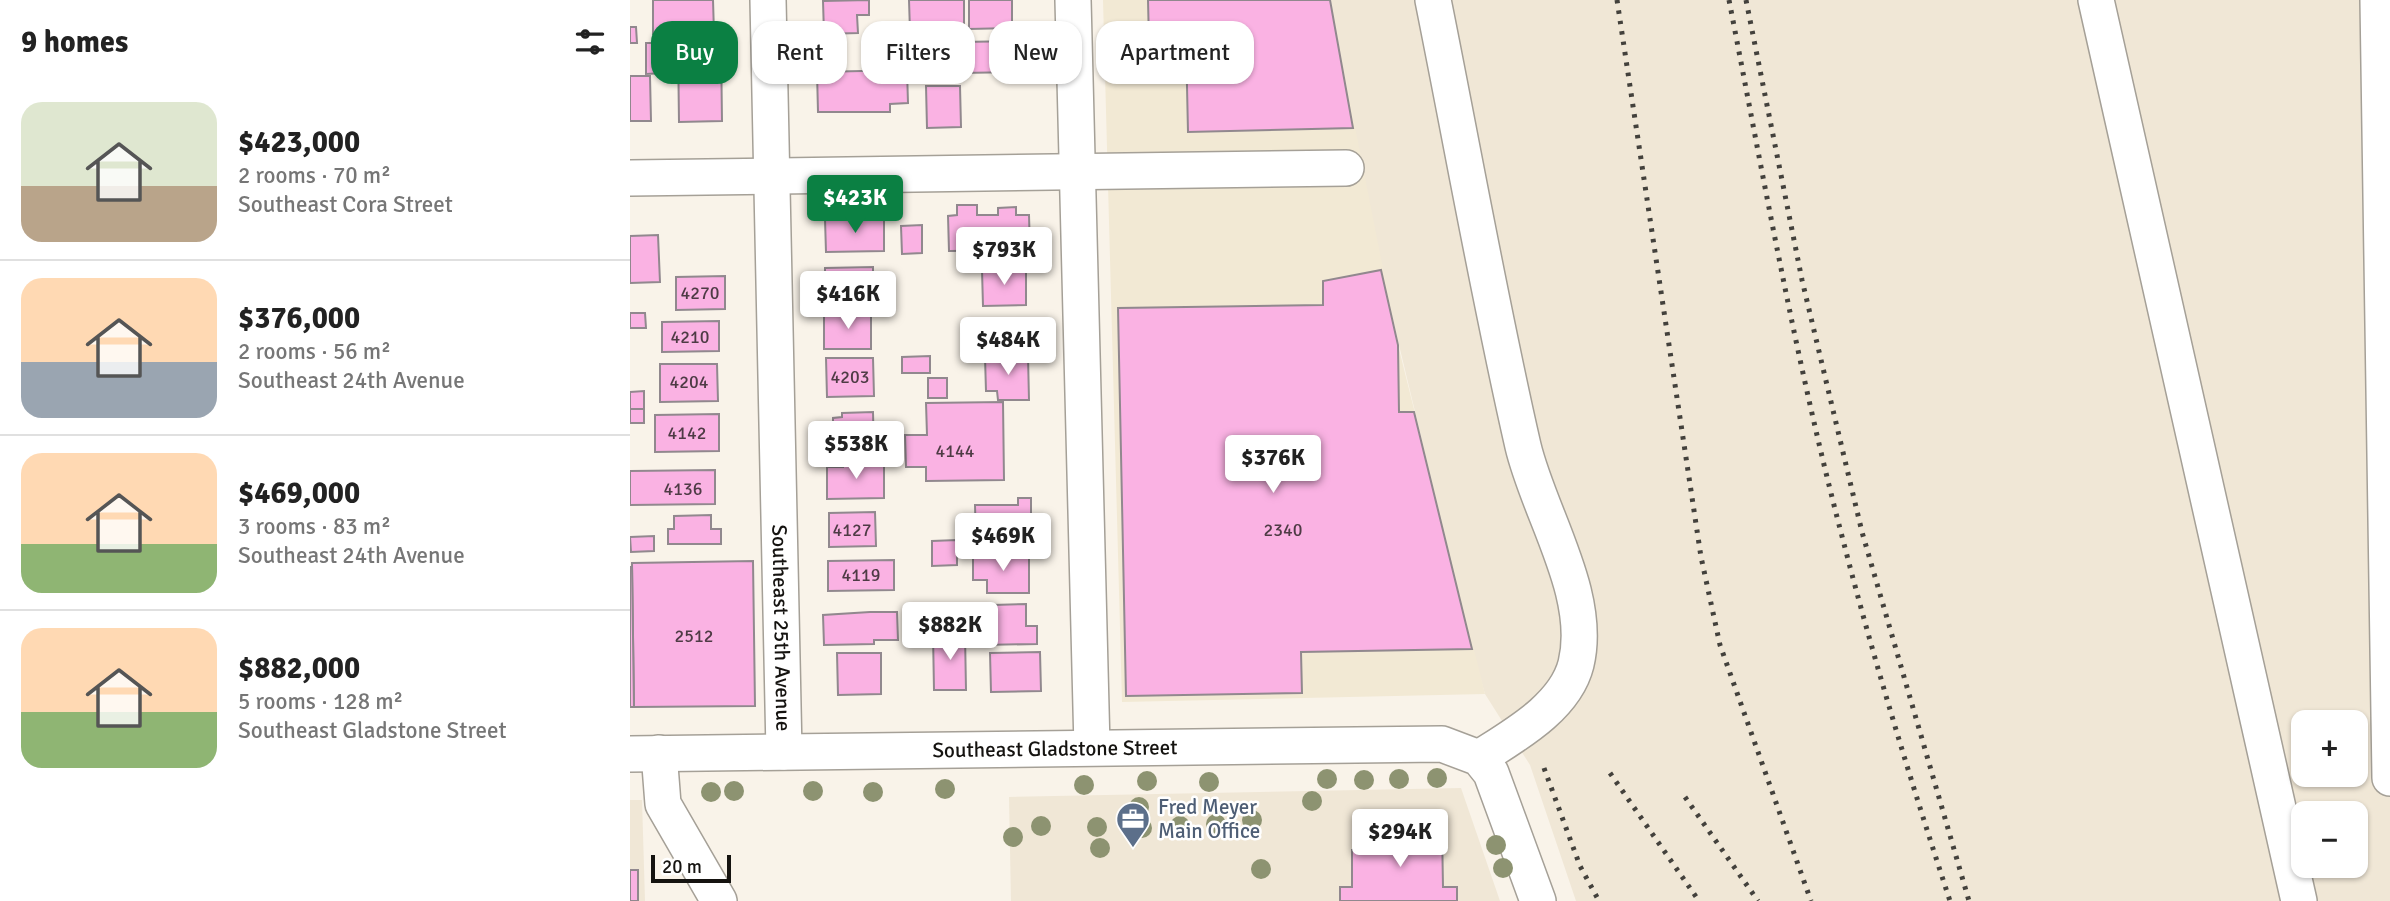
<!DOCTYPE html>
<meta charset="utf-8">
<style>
body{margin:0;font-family:Signika,sans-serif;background:#f2f2f2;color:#222;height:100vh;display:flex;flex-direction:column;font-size:26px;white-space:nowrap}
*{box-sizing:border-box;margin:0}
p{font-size:23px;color:#767676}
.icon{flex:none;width:38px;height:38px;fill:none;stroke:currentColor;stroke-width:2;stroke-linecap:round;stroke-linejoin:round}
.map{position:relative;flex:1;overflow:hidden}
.panel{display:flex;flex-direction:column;background:#fff;width:630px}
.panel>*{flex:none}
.guide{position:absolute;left:21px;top:21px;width:665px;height:63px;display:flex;gap:14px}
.buttons{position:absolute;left:1661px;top:710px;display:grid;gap:14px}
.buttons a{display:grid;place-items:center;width:77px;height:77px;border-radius:14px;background:#fff;box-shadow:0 2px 5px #0004;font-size:35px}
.scale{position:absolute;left:21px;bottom:18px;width:80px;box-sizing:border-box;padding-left:7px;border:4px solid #151310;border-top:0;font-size:19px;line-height:24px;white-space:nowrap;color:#151310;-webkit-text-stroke:5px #fff;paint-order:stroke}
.price{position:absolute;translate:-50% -60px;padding:0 16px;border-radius:7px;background:#fff;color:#222;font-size:23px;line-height:46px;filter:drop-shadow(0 2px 4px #0008)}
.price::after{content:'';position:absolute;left:50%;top:42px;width:21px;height:16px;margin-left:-10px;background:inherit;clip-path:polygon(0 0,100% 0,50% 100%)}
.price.selected{background:#0b8043;color:#fff}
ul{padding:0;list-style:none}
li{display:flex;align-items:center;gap:21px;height:175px;padding:0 21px}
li+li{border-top:2px solid #e0e0e0}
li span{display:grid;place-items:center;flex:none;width:196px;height:140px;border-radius:21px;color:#555}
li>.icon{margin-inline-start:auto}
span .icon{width:84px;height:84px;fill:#fffc;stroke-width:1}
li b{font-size:30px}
h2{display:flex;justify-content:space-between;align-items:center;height:84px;padding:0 21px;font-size:30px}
.tag{padding:0 24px;border-radius:21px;background:#fff;box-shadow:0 2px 5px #0004;font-size:24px;line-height:63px}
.tag.selected{background:#0b8043;color:#fff}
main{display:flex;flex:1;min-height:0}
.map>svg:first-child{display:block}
.built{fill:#f0e7d6;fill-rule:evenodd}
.industrial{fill:#f2e9d4}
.building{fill:#fab2e3;stroke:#91888e;stroke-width:2}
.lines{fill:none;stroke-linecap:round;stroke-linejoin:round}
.minor-casing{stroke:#a5a097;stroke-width:38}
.minor{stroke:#fff;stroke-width:35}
.rail{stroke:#43413c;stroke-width:5;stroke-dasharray:3.5 7;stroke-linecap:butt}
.tree{fill:#8d9371}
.labels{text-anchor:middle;stroke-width:5;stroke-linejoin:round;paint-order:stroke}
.number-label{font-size:18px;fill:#4e3b45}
.street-label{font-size:21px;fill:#151310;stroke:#fff}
.service-label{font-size:21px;fill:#4e5e75;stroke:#fff;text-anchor:start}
</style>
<main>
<section class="panel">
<h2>9 homes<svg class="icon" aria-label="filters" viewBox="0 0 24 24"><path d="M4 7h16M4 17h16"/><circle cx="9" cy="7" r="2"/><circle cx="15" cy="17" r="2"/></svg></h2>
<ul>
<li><span style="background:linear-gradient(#dfe7d0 60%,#b9a48a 0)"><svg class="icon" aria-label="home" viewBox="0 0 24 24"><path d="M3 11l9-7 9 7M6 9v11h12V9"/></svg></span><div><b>$423,000</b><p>2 rooms · 70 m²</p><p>Southeast Cora Street</p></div></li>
<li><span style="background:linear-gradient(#ffd9b3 60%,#9aa5b1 0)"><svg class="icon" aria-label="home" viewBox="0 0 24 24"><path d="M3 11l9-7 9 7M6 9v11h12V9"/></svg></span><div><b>$376,000</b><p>2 rooms · 56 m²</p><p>Southeast 24th Avenue</p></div></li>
<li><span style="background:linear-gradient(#ffd9b3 65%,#8fb573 0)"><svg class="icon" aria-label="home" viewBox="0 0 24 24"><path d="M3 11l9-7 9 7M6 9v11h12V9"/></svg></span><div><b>$469,000</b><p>3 rooms · 83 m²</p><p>Southeast 24th Avenue</p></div></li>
<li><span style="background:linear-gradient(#ffd9b3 60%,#8fb573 0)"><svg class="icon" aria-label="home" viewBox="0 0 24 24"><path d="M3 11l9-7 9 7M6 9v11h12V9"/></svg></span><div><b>$882,000</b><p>5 rooms · 128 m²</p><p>Southeast Gladstone Street</p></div></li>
</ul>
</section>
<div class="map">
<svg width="1760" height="901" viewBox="0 0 1760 901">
<rect width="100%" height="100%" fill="#f9f3e9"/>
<g class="built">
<path d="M700,0H1760V901H946L900,765L855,694L842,649L751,270ZM1673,723H1726V775H1673ZM1673,814H1726V866H1673Z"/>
<polygon points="831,788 870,901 381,901 379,797"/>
<polygon points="0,800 12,800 15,901 0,901"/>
</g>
<polygon class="industrial" points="473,0 700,0 768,345 855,694 492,702"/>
<g class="building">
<polygon points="23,0 83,0 84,33 23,34"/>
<polygon points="239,0 239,15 227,15 228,33 194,34 193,1"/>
<polygon points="279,0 334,0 334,30 280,31"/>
<polygon points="339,0 382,0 382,28 339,29"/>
<polygon points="518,0 700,0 723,128 558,132 556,41 519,42"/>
<polygon points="0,27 6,27 7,43 0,43"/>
<polygon points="393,41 394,72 332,73 332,42"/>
<polygon points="16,43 34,43 34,73 16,74"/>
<polygon points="48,43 91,43 92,121 49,122"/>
<polygon points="277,70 278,103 260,104 260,112 188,112 187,72"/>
<polygon points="0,76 20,76 21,121 0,121"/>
<polygon points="296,86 330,86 331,127 297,128"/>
<polygon points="327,205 347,205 347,215 368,215 368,208 386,207 386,215 399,215 400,250 319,251 318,216 327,215"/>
<polygon points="254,218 254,251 196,252 195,219"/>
<polygon points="292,225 292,253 272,254 271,226"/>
<polygon points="28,235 30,282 0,283 0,236"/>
<polygon points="243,267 243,299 195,299 195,268"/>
<polygon points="396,269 396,305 353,306 352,270"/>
<polygon points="751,270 768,345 769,412 784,412 842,649 671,652 672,693 496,696 488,308 693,305 693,281"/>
<polygon points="95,276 95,309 46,310 46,277"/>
<polygon points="241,312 241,349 194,349 194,313"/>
<polygon points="0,313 15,313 16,328 0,328"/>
<polygon points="89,321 89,351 32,352 32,322"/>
<polygon points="300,356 300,373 272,373 272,357"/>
<polygon points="398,356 399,400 368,400 367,391 356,391 355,357"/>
<polygon points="196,358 243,358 244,396 197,397"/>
<polygon points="30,364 87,364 88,401 30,402"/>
<rect x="298" y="378" width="19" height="20"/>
<polygon points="14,391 14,409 0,409 0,392"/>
<polygon points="373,402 374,480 296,481 296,467 276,467 275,435 297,435 296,403"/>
<rect x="0" y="409" width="14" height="14"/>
<polygon points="243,412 244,453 203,453 203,418 212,417 212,413"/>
<polygon points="89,414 89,451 25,452 25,415"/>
<polygon points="213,462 254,462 254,498 197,499 197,467 213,467"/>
<polygon points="85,470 85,504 0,505 0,471"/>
<polygon points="388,498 401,498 401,542 346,542 345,505 388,505"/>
<polygon points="245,512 246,546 199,547 199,513"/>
<polygon points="81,515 81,529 91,529 91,544 38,544 38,529 44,529 44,516"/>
<polygon points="24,536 24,551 1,552 0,537"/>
<polygon points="327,540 327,565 302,566 302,541"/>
<polygon points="399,554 399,593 357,593 357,580 343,580 343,555"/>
<polygon points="264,560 264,590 198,591 198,561"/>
<polygon points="123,561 125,706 4,707 2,563"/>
<polygon points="0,567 2,567 4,707 0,707"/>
<polygon points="396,604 396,626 407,626 407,644 351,645 351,626 363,626 363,605"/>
<polygon points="240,612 267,612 268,640 244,640 244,644 194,645 193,615"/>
<polygon points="303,634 335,634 336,690 304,690"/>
<polygon points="410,652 411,691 361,692 360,653"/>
<polygon points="207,653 251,653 251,694 208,695"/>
<polygon points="812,829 813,887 827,887 827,901 710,901 710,887 722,887 722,850 744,850 744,830"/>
<rect x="0" y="870" width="8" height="31"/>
</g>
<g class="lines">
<g class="minor-casing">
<g id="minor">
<path id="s1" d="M138,0L154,752"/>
<polyline points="443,0 462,747"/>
<path d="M803,0C833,149 859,298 893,446C909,514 963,594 946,664C935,708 883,736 849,758"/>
<polyline points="1466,0 1669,901"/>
<polyline points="1748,0 1760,778"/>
<polyline points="0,178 716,168"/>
<polyline points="29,753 33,804 89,901"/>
<path id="s2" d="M0,754L812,744L849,758L861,773L908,901"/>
</g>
</g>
<use href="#minor" class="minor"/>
<g class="rail">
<polyline points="987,0 1071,557 1090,645 1181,901"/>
<path d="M1099,0C1134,180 1166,362 1213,540C1244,661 1281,782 1320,901"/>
<polyline points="1116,0 1172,280 1232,532 1339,901"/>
<polyline points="914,768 950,866 969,901"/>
<polyline points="980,773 1069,901"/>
<polyline points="1055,797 1128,901"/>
</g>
</g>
<g class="tree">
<circle cx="807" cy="778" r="10"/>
<circle cx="697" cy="779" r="10"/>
<circle cx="769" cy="779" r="10"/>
<circle cx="734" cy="780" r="10"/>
<circle cx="517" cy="781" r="10"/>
<circle cx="579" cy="782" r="10"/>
<circle cx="454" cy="785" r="10"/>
<circle cx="315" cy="789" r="10"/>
<circle cx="104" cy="791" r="10"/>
<circle cx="183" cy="791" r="10"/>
<circle cx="81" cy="792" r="10"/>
<circle cx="243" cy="792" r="10"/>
<circle cx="682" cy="801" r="10"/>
<circle cx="509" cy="807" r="10"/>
<circle cx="622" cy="820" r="10"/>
<circle cx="586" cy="824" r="10"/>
<circle cx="411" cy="826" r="10"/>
<circle cx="550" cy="826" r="10"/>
<circle cx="467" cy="827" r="10"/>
<circle cx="512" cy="828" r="10"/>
<circle cx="383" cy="837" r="10"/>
<circle cx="866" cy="845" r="10"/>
<circle cx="470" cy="848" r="10"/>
<circle cx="873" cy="868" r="10"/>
<circle cx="631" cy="869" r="10"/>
</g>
<defs>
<g id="office-pin" transform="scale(1.75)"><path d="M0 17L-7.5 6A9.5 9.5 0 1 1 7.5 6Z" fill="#5c6f8a" stroke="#fff"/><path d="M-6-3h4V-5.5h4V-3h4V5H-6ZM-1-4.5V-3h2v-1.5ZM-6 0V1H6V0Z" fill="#fff"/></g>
</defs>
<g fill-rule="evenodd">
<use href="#office-pin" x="503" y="819"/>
</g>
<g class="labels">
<g class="number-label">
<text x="70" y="299">4270</text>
<text x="60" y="343">4210</text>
<text x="220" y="383">4203</text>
<text x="59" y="388">4204</text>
<text x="57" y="439">4142</text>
<text x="325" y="457">4144</text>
<text x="53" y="495">4136</text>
<text x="222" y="536">4127</text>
<text x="653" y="536">2340</text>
<text x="231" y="581">4119</text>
<text x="64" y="642">2512</text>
</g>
<g class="street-label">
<text dy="7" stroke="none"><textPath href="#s1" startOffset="628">Southeast 25th Avenue</textPath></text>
<text dy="7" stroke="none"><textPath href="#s2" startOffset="425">Southeast Gladstone Street</textPath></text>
</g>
<g class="service-label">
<text x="528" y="814">Fred Meyer<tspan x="528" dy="24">Main Office</tspan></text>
</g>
</g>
</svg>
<div class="buttons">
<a>+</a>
<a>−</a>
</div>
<div class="scale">20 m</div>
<b class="price selected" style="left:225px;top:235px">$423K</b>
<b class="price" style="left:374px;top:287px">$793K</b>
<b class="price" style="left:218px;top:331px">$416K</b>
<b class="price" style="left:378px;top:377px">$484K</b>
<b class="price" style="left:226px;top:481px">$538K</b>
<b class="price" style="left:643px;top:495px">$376K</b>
<b class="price" style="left:373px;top:573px">$469K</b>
<b class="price" style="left:320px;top:662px">$882K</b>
<b class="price" style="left:770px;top:869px">$294K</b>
<div class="guide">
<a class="tag selected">Buy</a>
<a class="tag">Rent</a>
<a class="tag">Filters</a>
<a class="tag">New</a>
<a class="tag">Apartment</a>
</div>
</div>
</main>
